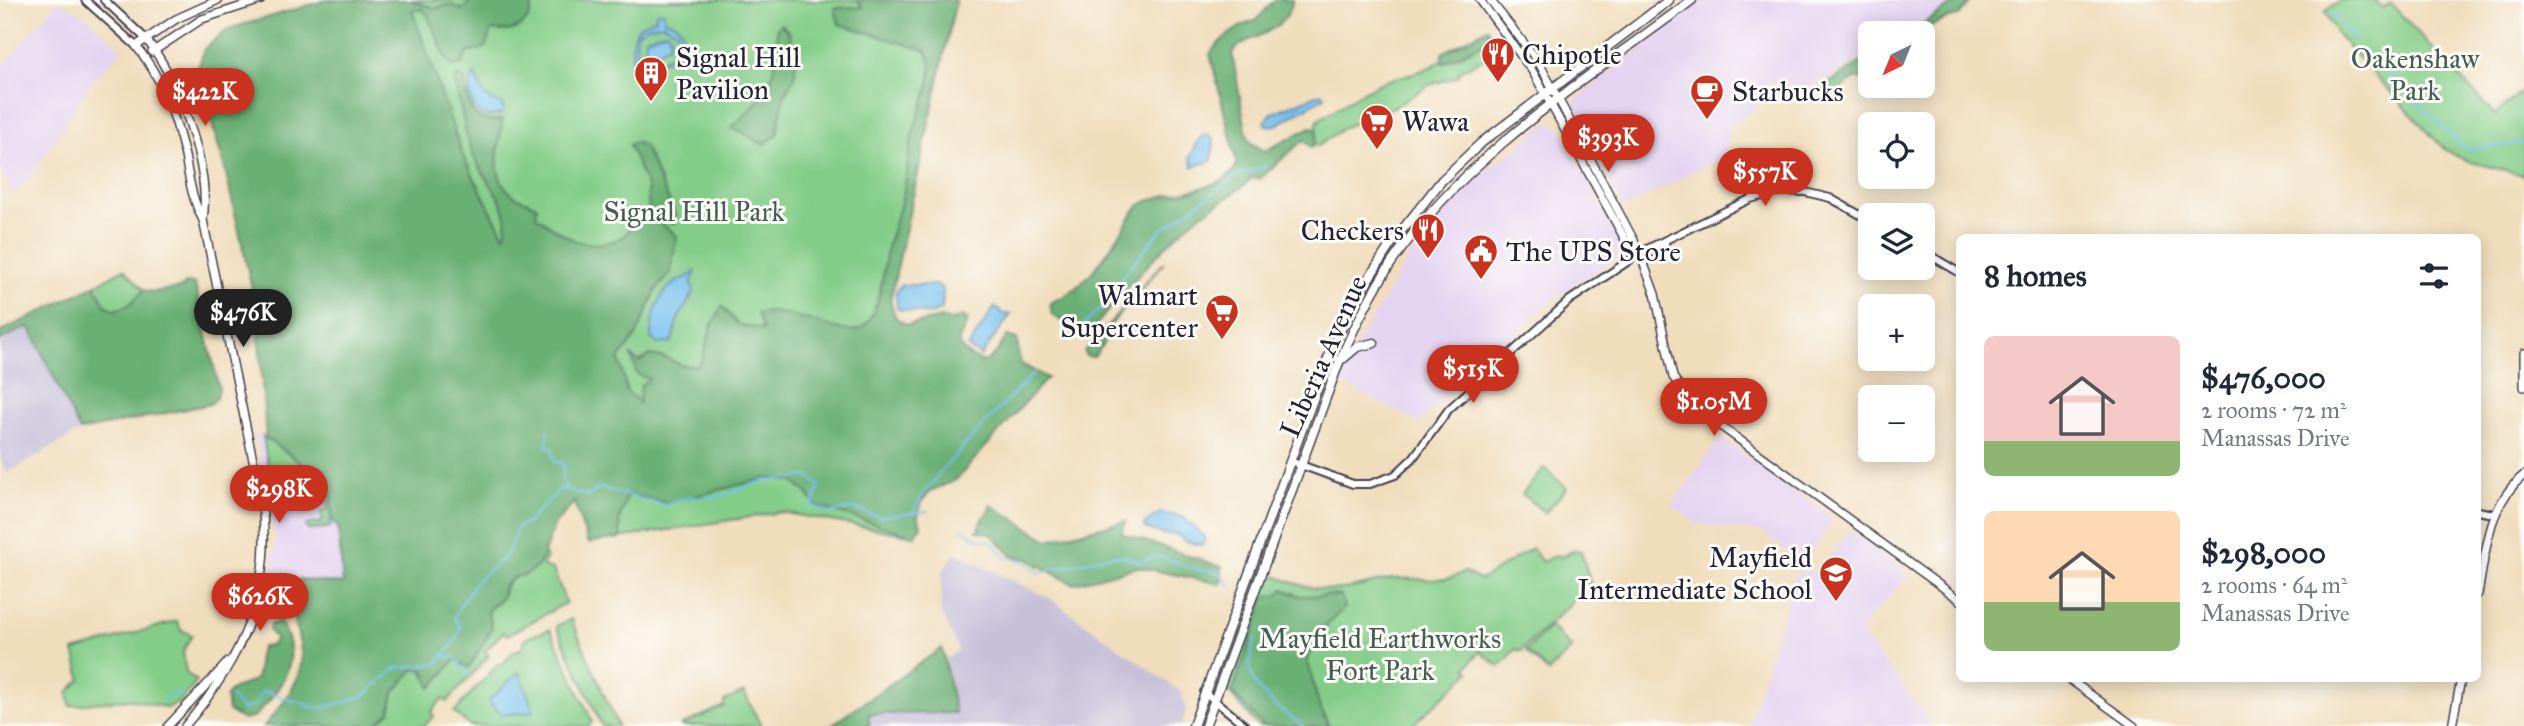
<!DOCTYPE html>
<meta charset="utf-8">
<style>
body{margin:0;font-family:"IM FELL Great Primer",serif;background:#f6f6f7;color:#1f2937;height:100vh;display:flex;flex-direction:column;font-size:26px;white-space:nowrap}
*{box-sizing:border-box;margin:0}
p{font-size:23px;color:#747a83}
.icon{flex:none;width:38px;height:38px;fill:none;stroke:currentColor;stroke-width:2;stroke-linecap:round;stroke-linejoin:round}
.map{position:relative;flex:1;overflow:hidden}
.details{position:absolute;left:1956px;top:234px;width:525px;height:448px;display:flex;flex-direction:column;background:#fff;border-radius:10px;box-shadow:0 4px 18px #0003}
.details>*{flex:none}
.needle{width:46px;rotate:223deg}
.tools{position:absolute;left:1858px;top:21px;display:grid;gap:14px}
.tools a{display:grid;place-items:center;width:77px;height:77px;border-radius:10px;background:#fff;box-shadow:0 4px 18px #0003;font-size:35px}
.price{position:absolute;translate:-50% -60px;padding:0 16px;border-radius:24px;background:#c8321e;color:#fff;font-size:23px;line-height:46px;filter:drop-shadow(0 2px 4px #0008)}
.price::after{content:'';position:absolute;left:50%;top:42px;width:21px;height:16px;margin-left:-10px;background:inherit;clip-path:polygon(0 0,100% 0,50% 100%)}
.price.active{background:#222;color:#fff}
ul{padding:0;list-style:none}
li{display:flex;align-items:center;gap:21px;height:175px;padding:0 28px}
li span{display:grid;place-items:center;flex:none;width:196px;height:140px;border-radius:10px;color:#555}
li>.icon{margin-inline-start:auto}
span .icon{width:84px;height:84px;fill:#fffc;stroke-width:1}
li b{font-size:30px}
h2{display:flex;justify-content:space-between;align-items:center;height:84px;padding:0 28px;font-size:30px}
.map>svg:first-child{display:block}
.built{fill:#e4d3f1}
.industrial{fill:#c6c0d9}
.green{fill:#84cd89;stroke:#537862;stroke-width:2}
.forest{fill:#6bb075;stroke:#466958;stroke-width:2}
.water{fill:#74c0ee;stroke:#4b7194;stroke-width:2;fill-rule:evenodd}
.lines{fill:none;stroke-linecap:round;stroke-linejoin:round}
.stream{stroke:#74c0ee;stroke-width:2}
.tertiary-casing{stroke:#413e4e;stroke-width:10}
.secondary-casing{stroke:#413e4e;stroke-width:10}
.trunk-casing{stroke:#413e4e;stroke-width:11}
.tertiary{stroke:#fff;stroke-width:6}
.secondary{stroke:#fff;stroke-width:7}
.trunk{stroke:#fff;stroke-width:8}
.labels{text-anchor:middle;stroke-width:6;stroke-linejoin:round;paint-order:stroke}
.poi-label{font-size:28px;fill:#22223b;stroke:#fdfcf7;text-anchor:start}
.park-label{font-size:28px;fill:#445e56;stroke:#fdfcf7}
.street-label{font-size:28px;fill:#22223b;stroke:#fdfcf7}
</style>
<div class="map">
<svg width="2524" height="726" viewBox="0 0 2524 726">
<rect width="100%" height="100%" fill="#fdfcf7"/>
<filter id="ink" filterUnits="userSpaceOnUse"><feTurbulence type="fractalNoise" baseFrequency=".0143" numOctaves="2"/><feDisplacementMap in="SourceGraphic" scale="14" xChannelSelector="R" yChannelSelector="G"/><feConvolveMatrix kernelMatrix="1 2 1 2 8 2 1 2 1" color-interpolation-filters="sRGB"/></filter>
<filter id="wash" filterUnits="userSpaceOnUse"><feTurbulence type="fractalNoise" baseFrequency=".00686" numOctaves="4" result="noise"/><feDisplacementMap in="SourceGraphic" scale="28" xChannelSelector="R" yChannelSelector="G"/><feGaussianBlur stdDeviation="1.57" result="paint"/><feColorMatrix in="noise" values="0 0 0 0 0 0 0 0 0 0 0 0 0 0 0 0 0 1.4 0 .05"/><feComposite in="paint" operator="in"/></filter>
<g filter="url(#wash)">
<rect width="100%" height="100%" fill="#f0ddbc"/>
<g class="built">
<polygon points="59,0 88,18 122,50 90,85 28,181 12,194 0,166 0,69"/>
<polygon points="1703,0 1958,0 1905,33 1871,33 1871,54 1803,92 1784,81 1765,83 1756,96 1757,107 1729,127 1727,154 1624,208 1573,112 1573,102"/>
<polygon points="1548,122 1560,128 1624,250 1622,256 1576,283 1548,304 1419,423 1341,383 1359,340 1415,247 1452,202 1480,176"/>
<polygon points="255,434 263,436 298,461 331,496 338,526 343,584 297,608 265,608 276,539"/>
<polygon points="1721,437 1831,517 1830,526 1802,565 1763,532 1697,524 1672,505"/>
<polygon points="1849,530 1909,575 1859,630 1934,726 1748,726 1797,571 1818,573"/>
</g>
<g class="industrial">
<polygon points="26,319 80,431 7,473 0,459 0,332"/>
<polygon points="955,553 1048,597 1181,692 1186,711 1181,726 869,726 869,714 955,712 946,659 959,650 941,614 942,572"/>
</g>
<g class="green">
<polygon points="367,0 954,0 890,301 915,536 781,512 588,543 526,353"/>
<polygon points="2340,0 2374,0 2383,9 2390,3 2495,115 2524,89 2524,175 2466,161 2444,149 2338,36 2325,12"/>
<path d="M1493,38L1504,45L1505,51L1499,50L1460,71L1458,77L1429,85L1398,105L1345,127L1318,146L1315,144L1314,137L1318,120C1340,107 1362,90 1385,81C1405,74 1423,73 1441,61L1444,63Z"/>
<polygon points="124,269 144,290 129,305 115,310 105,305 95,285"/>
<polygon points="263,436 297,460 331,496 330,527 308,530 306,525 323,522 321,511 328,509 325,495 318,496 315,485 299,488 296,473 270,479"/>
<polygon points="1544,468 1567,488 1545,513 1522,494"/>
<path d="M1532,548L1542,562L1557,555L1561,557L1574,550L1581,551L1591,584L1521,651L1516,649L1499,667L1480,651L1466,668L1470,672L1411,726H1258L1226,689L1271,574C1294,584 1317,592 1343,589C1359,588 1375,581 1391,579C1418,576 1439,586 1464,572L1480,580Z"/>
<path d="M544,552L547,558L543,563L545,568L553,569L566,603L507,635L503,632L485,651L489,656L447,702L442,699L431,712L434,716L424,726H373L390,712L394,692L414,669L421,667L431,688C455,662 467,640 487,612C491,607 499,603 502,597C505,590 503,587 509,582C523,568 535,577 544,552Z"/>
<polygon points="571,619 618,726 602,726 556,626"/>
<polygon points="177,621 181,630 192,635 183,651 186,673 197,681 181,701 168,708 129,699 70,706 68,692 81,679 74,651"/>
<polygon points="1550,626 1572,648 1548,672 1526,651"/>
<polygon points="550,629 592,721 590,726 470,726 454,712 498,664 501,666 513,652 524,647 524,639"/>
<polygon points="744,692 761,726 680,726 724,706 724,701"/>
</g>
<g class="forest">
<path d="M327,0H409L435,8L450,4L462,10L472,0H532C533,25 514,34 492,30L485,48L467,53L462,64L453,66L445,56L427,14L422,9L412,10L463,156L504,236C515,209 486,182 475,159C464,135 461,105 454,80L459,76L465,80C467,105 471,127 503,119C499,142 489,177 512,194C519,200 530,201 537,207L536,216C562,234 581,252 615,240C624,237 631,231 633,221C648,215 666,225 677,236L670,274L656,290L637,334L619,359L627,392L639,402L641,385L649,379L637,374L631,355L639,362L650,355L666,358L681,365L697,366L702,360L711,327L722,306L738,324L763,330L757,314C788,304 841,338 860,329C880,319 884,266 888,245C891,230 898,215 902,199C907,181 907,161 911,142C915,117 930,96 931,70C931,62 930,56 925,50L839,24L835,8L862,7L857,0H956L890,301L896,318L907,325L942,318L954,320L963,316L968,320L958,342C963,353 974,359 985,362L996,353L1007,336L1017,339L1020,363L1047,378L956,480L930,491L921,502L918,516L921,526L915,536L815,506L807,493L792,481L767,478L668,503L628,494L619,520L621,538L588,543L574,502L555,524L539,565L525,575L514,577L504,586L502,597L488,610L492,628L469,668L455,660L431,688L424,670L414,669L394,692L390,712L373,726H264C279,709 297,688 301,665C306,639 279,602 300,579L343,584L338,526L333,524L331,496L297,460L266,438L257,310L224,165L197,72L204,49L228,29Z"/>
<path d="M1274,0H1293C1283,40 1245,33 1232,53L1246,131L1250,142L1265,151L1311,127L1317,129L1315,144L1311,147L1303,140L1260,179L1252,178C1234,197 1209,206 1190,223C1152,257 1119,297 1087,336L1082,328L1069,329L1067,324L1052,315L1050,303C1084,290 1103,259 1123,229C1128,222 1132,213 1138,207C1158,188 1227,196 1237,163L1210,54C1217,42 1242,22 1256,21Z"/>
<path d="M1960,0H1972L1959,16C1939,18 1929,33 1908,33Z"/>
<path d="M781,24L789,32L796,61L794,79L784,95L777,135L764,144C752,142 747,131 731,128C771,90 775,85 777,29Z"/>
<polygon points="1488,28 1491,39 1443,63 1442,53"/>
<path d="M1871,56V81C1852,73 1848,86 1832,96L1821,88Z"/>
<polygon points="635,142 644,146 675,214 674,224 649,212 647,186 629,145"/>
<polygon points="1164,262 1109,327 1103,344 1094,357 1086,356 1084,352"/>
<polygon points="186,283 195,284 219,389 216,399 210,404 80,431 29,326 0,340 0,332 95,285 105,305 115,310 129,305 144,290 152,292 182,288"/>
<polygon points="991,505 1048,540 1126,521 1121,533 1222,567 1221,584 1138,567 1073,584 1027,559 1013,556 990,533 977,531"/>
<polygon points="1284,589 1300,596 1341,595 1344,608 1327,625 1307,658 1318,703 1329,726 1264,726 1232,693 1265,597 1278,595"/>
<path d="M279,621C306,656 280,691 254,717L244,720L228,711L226,696C234,685 245,687 255,679C261,674 255,658 262,647L272,645L276,638L269,631L270,625Z"/>
<polygon points="942,648 955,713 869,714 869,726 830,726"/>
</g>
<g class="water">
<path d="M656,12H664V20C678,22 685,30 684,44L673,58L644,68L632,58C632,36 632,25 656,19ZM663,24L677,31C685,51 660,65 642,63L636,57L637,33L648,26Z"/>
<polygon points="666,31 671,36 669,45 650,55 645,53 646,38"/>
<path d="M474,74L486,97L503,105V113C474,125 464,97 474,74Z"/>
<polygon points="1322,93 1325,97 1276,125 1267,126 1264,122 1272,113"/>
<polygon points="1207,134 1214,139 1212,160 1193,167 1190,157 1200,138"/>
<path d="M696,271L691,283L694,292L677,321L672,342L658,344L651,338C650,323 658,294 672,285C680,279 688,278 696,271Z"/>
<polygon points="901,285 937,285 943,289 942,309 930,314 897,309 896,291"/>
<polygon points="995,307 1003,314 1011,314 981,356 968,347"/>
<polygon points="1160,513 1183,517 1206,538 1202,545 1185,541 1176,534 1163,534 1145,528 1145,523"/>
<polygon points="519,672 534,712 502,715 488,701"/>
</g>
<g class="lines">
<g class="stream">
<polyline points="2331,12 2355,40"/>
<path d="M2366,52L2464,148C2472,151 2510,143 2524,143"/>
<polyline points="1079,329 1106,303 1116,285 1160,231 1237,176 1265,166"/>
<polyline points="549,431 546,446 551,447 554,461 564,465 562,477 566,488"/>
<path d="M915,512C918,488 1013,395 1034,373"/>
<polyline points="962,529 977,538 991,541 1006,557 1025,562 1040,573 1108,556 1124,556 1140,562 1159,556 1188,567 1220,573 1229,585"/>
<path d="M1255,637C1254,646 1250,656 1250,665C1249,691 1285,713 1303,726"/>
<polyline points="445,656 455,658 469,676"/>
<polyline points="230,696 243,710 255,705 263,691 317,708 328,707 365,695 396,668 436,664 453,645 461,628 454,617 474,583 507,555 518,527 527,523 561,488 589,496 599,487 664,505 690,497 715,498 759,482 808,476 820,486 812,506 832,513 854,508 879,517 928,511"/>
<polyline points="164,700 172,693 182,694"/>
</g>
</g>
</g>
<g filter="url(#ink)">
<g class="lines">
<g class="tertiary-casing">
<g id="tertiary">
<polyline points="85,0 136,46"/>
<polyline points="104,0 146,39"/>
<polyline points="1923,251 1960,273"/>
<polyline points="1640,256 1661,249 1665,243"/>
<polyline points="1290,461 1353,484 1370,484 1395,475 1413,458 1449,409 1570,300 1645,250 1750,199 1782,191 1805,192 1830,198 1871,221"/>
<polyline points="2478,511 2494,514"/>
<polyline points="1204,692 1246,726"/>
</g>
</g>
<g class="secondary-casing">
<g id="secondary">
<polyline points="1480,0 1533,72 1632,252 1639,256"/>
<polyline points="1490,0 1538,61 1638,248 1655,294 1673,377 1689,400 1704,414 1960,600"/>
<path d="M146,39C179,79 211,167 203,220"/>
<polyline points="152,52 202,19 261,0"/>
<polyline points="2524,353 2524,387"/>
<path d="M2478,594C2486,551 2488,504 2524,475"/>
<polyline points="2069,679 2134,726"/>
<polyline points="168,726 229,661"/>
<path d="M185,726C242,660 275,587 261,498L203,220C192,200 189,178 185,156C175,115 163,79 136,46L176,19L218,0"/>
<polyline points="2452,726 2461,679"/>
</g>
</g>
<g class="trunk-casing">
<g id="trunk">
<polyline points="1344,358 1357,347 1374,343"/>
<polyline points="1193,726 1333,345 1358,295 1391,244 1442,180 1481,143 1669,0"/>
<path d="M1205,726L1338,365C1353,330 1370,294 1392,262C1468,152 1587,79 1692,0"/>
</g>
</g>
<use href="#tertiary" class="tertiary"/>
<use href="#secondary" class="secondary"/>
<use href="#trunk" class="trunk"/>
</g>
</g>
<defs>
<g id="restaurant-pin" transform="scale(1.75)"><path d="M0 17L-7.5 6A9.5 9.5 0 1 1 7.5 6Z" fill="#c8321e" stroke="#fdfcf7"/><path d="M-5-6h1v4h1v-4h1v4h1v-4h1v5L-1.5 .5V6h-2V.5L-5-1ZM5-6V6H3V1.5H1.5Q1.5-4 5-6Z" fill="#fff"/></g>
<g id="building-pin" transform="scale(1.75)"><path d="M0 17L-7.5 6A9.5 9.5 0 1 1 7.5 6Z" fill="#c8321e" stroke="#fdfcf7"/><path d="M-4-6H4V6H1V3H-1V6H-4ZM-2.5-4.3h1.7v1.8h-1.7ZM.8-4.3h1.7v1.8H.8ZM-2.5-1h1.7V.8h-1.7ZM.8-1h1.7V.8H.8Z" fill="#fff"/></g>
<g id="cafe-pin" transform="scale(1.75)"><path d="M0 17L-7.5 6A9.5 9.5 0 1 1 7.5 6Z" fill="#c8321e" stroke="#fdfcf7"/><path d="M-5.5-4.5H6V0H3Q3 3.5 0 3.5H-2.5Q-5.5 3.5-5.5 0ZM3-3.2v2h1.7v-2ZM-6 4.5H4V6H-6Z" fill="#fff"/></g>
<g id="supermarket-pin" transform="scale(1.75)"><path d="M0 17L-7.5 6A9.5 9.5 0 1 1 7.5 6Z" fill="#c8321e" stroke="#fdfcf7"/><path d="M-6-5.5h2.5l.6 2H6L4.5 2H-2.5L-4.4-4H-6ZM-1.5 3.2a1.3 1.3 0 1 0 .1 0ZM3 3.2a1.3 1.3 0 1 0 .1 0Z" fill="#fff"/></g>
<g id="civic-pin" transform="scale(1.75)"><path d="M0 17L-7.5 6A9.5 9.5 0 1 1 7.5 6Z" fill="#c8321e" stroke="#fdfcf7"/><path d="M-.6-6.5H3V-4.5H.6V-3L4-1V1h2V6H-6V1h2V-1L-.6-3ZM-1.2 2.5V6h2.4V2.5Z" fill="#fff"/></g>
<g id="school-pin" transform="scale(1.75)"><path d="M0 17L-7.5 6A9.5 9.5 0 1 1 7.5 6Z" fill="#c8321e" stroke="#fdfcf7"/><path d="M0-5L7-2L0 1L-7-2ZM-4 1L0 2.5L4 1V4Q0 6-4 4Z" fill="#fff"/></g>
</defs>
<g fill-rule="evenodd">
<use href="#restaurant-pin" x="1498" y="54"/>
<use href="#building-pin" x="651" y="73"/>
<use href="#cafe-pin" x="1707" y="91"/>
<use href="#supermarket-pin" x="1377" y="121"/>
<use href="#restaurant-pin" x="1428" y="230"/>
<use href="#civic-pin" x="1481" y="251"/>
<use href="#supermarket-pin" x="1222" y="311"/>
<use href="#school-pin" x="1836" y="573"/>
</g>
<g class="labels">
<g class="poi-label">
<text x="1522" y="64">Chipotle</text>
<text x="676" y="67">Signal Hill<tspan x="676" dy="32">Pavilion</tspan></text>
<text x="1732" y="101">Starbucks</text>
<text x="1402" y="131">Wawa</text>
<text x="1404" y="240" text-anchor="end">Checkers</text>
<text x="1506" y="261">The UPS Store</text>
<text x="1198" y="305" text-anchor="end">Walmart<tspan x="1198" dy="32">Supercenter</tspan></text>
<text x="1812" y="567" text-anchor="end">Mayfield<tspan x="1812" dy="32">Intermediate School</tspan></text>
</g>
<g class="park-label">
<text x="2415" y="68">Oakenshaw<tspan x="2415" dy="32">Park</tspan></text>
<text x="694" y="221">Signal Hill Park</text>
<text x="1380" y="648">Mayfield Earthworks<tspan x="1380" dy="32">Fort Park</tspan></text>
</g>
<g class="street-label">
<text transform="translate(1323 356) rotate(-66)" y="10">Liberia Avenue</text>
</g>
</g>
</svg>
<div class="tools">
<a><svg class="needle" viewBox="-14 -14 28 28"><path d="M0-13l5 13h-10z" fill="#e53935"/><path d="M0 13l5-13h-10z" fill="#747a83"/></svg></a>
<a><svg class="icon" aria-label="locate" viewBox="0 0 24 24"><circle cx="12" cy="12" r="6"/><path d="M12 2v4M12 18v4M2 12h4M18 12h4"/></svg></a>
<a><svg class="icon" aria-label="layers" viewBox="0 0 24 24"><path d="M12 4l9 5-9 5-9-5zM3 14l9 5 9-5"/></svg></a>
<a>+</a>
<a>−</a>
</div>
<b class="price" style="left:205px;top:128px">$422K</b>
<b class="price" style="left:1608px;top:174px">$393K</b>
<b class="price" style="left:1765px;top:208px">$557K</b>
<b class="price active" style="left:243px;top:349px">$476K</b>
<b class="price" style="left:1473px;top:405px">$515K</b>
<b class="price" style="left:1714px;top:438px">$1.05M</b>
<b class="price" style="left:279px;top:525px">$298K</b>
<b class="price" style="left:260px;top:633px">$626K</b>
<section class="details">
<h2>8 homes<svg class="icon" aria-label="filters" viewBox="0 0 24 24"><path d="M4 7h16M4 17h16"/><circle cx="9" cy="7" r="2"/><circle cx="15" cy="17" r="2"/></svg></h2>
<ul>
<li><span style="background:linear-gradient(#f6c9c9 75%,#8fb573 0)"><svg class="icon" aria-label="home" viewBox="0 0 24 24"><path d="M3 11l9-7 9 7M6 9v11h12V9"/></svg></span><div><b>$476,000</b><p>2 rooms · 72 m²</p><p>Manassas Drive</p></div></li>
<li><span style="background:linear-gradient(#ffd9b3 65%,#8fb573 0)"><svg class="icon" aria-label="home" viewBox="0 0 24 24"><path d="M3 11l9-7 9 7M6 9v11h12V9"/></svg></span><div><b>$298,000</b><p>2 rooms · 64 m²</p><p>Manassas Drive</p></div></li>
</ul>
</section>
</div>
